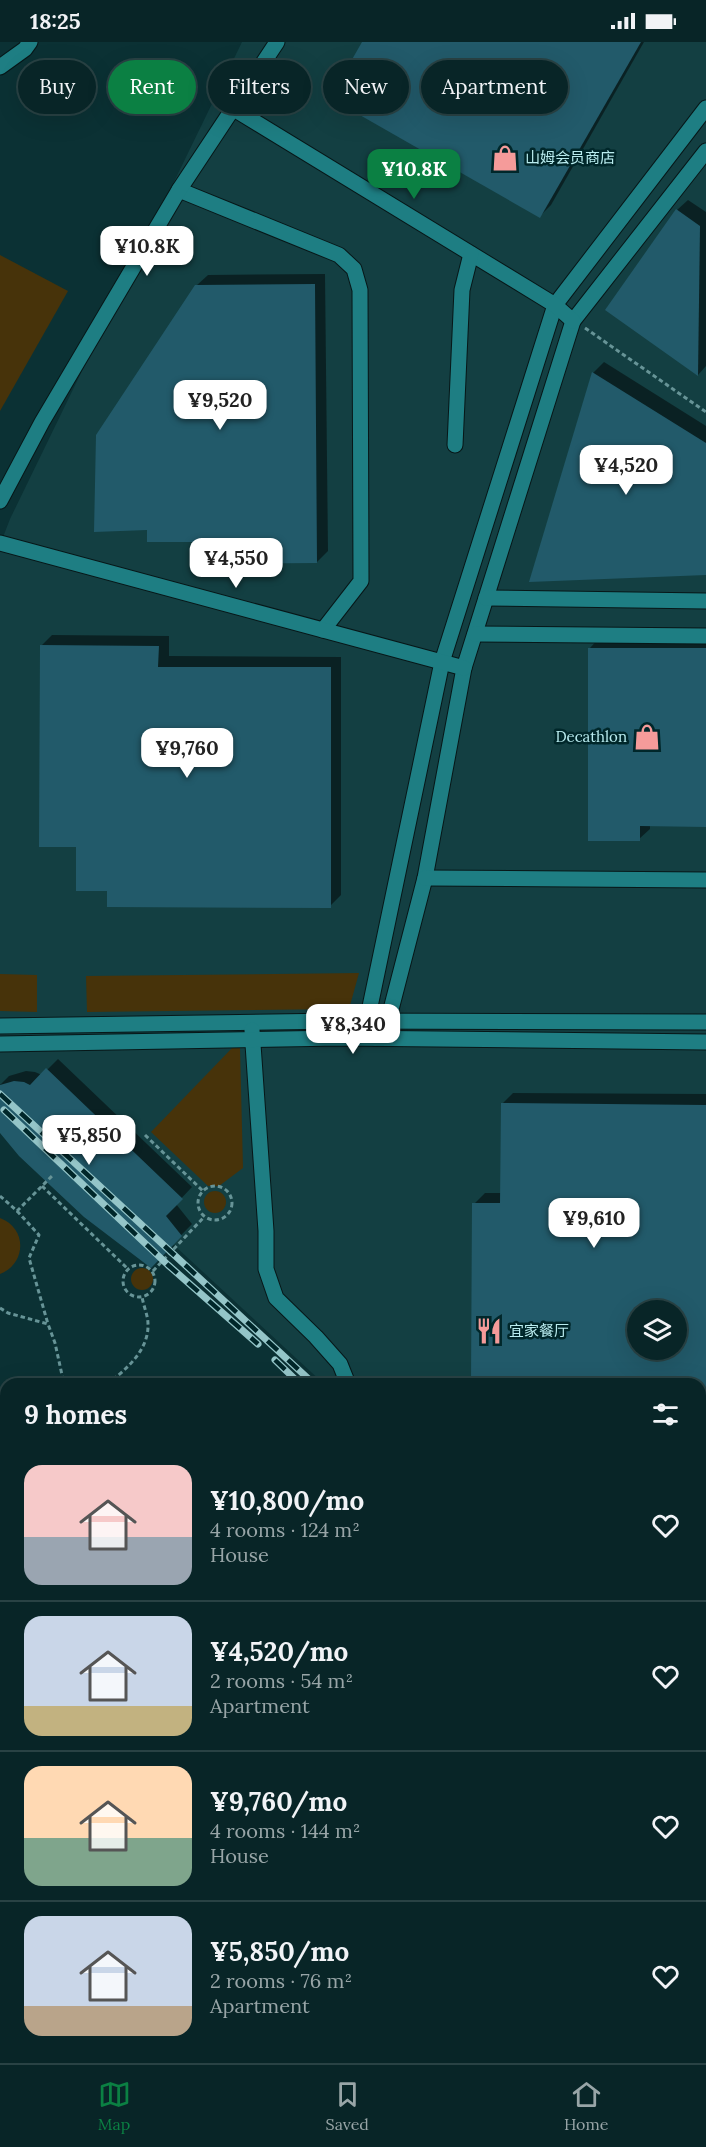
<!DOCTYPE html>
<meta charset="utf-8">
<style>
body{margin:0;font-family:Lora,"Noto Sans SC",serif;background:#163133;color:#f1f3f6;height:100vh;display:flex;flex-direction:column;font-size:22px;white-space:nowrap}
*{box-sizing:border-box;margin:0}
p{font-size:20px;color:#98a5a7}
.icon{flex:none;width:33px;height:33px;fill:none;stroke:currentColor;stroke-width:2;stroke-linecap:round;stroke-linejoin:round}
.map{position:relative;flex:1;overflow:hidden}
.side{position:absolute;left:0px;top:1336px;width:706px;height:686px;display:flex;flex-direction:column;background:#082527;border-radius:18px 18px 0 0;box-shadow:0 6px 24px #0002,0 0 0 2px #294244}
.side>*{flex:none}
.top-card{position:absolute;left:18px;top:18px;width:670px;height:54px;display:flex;gap:12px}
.buttons{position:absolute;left:627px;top:1258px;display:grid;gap:12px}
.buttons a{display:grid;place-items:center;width:60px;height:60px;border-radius:50%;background:#082527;box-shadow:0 6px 24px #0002,0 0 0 2px #294244;font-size:30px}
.price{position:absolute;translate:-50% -51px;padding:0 14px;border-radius:12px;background:#fff;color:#222;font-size:20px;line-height:39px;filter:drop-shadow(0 2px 3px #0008)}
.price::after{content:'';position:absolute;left:50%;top:36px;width:18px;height:14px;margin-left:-9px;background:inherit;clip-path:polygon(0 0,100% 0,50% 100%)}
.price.current{background:#0b8043;color:#fff}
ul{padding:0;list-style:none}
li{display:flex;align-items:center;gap:18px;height:150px;padding:0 24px}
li+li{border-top:2px solid #294244}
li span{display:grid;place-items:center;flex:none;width:168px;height:120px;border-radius:18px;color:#555}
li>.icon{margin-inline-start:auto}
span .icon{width:72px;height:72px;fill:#fffc;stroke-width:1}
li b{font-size:26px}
h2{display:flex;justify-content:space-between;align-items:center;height:72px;padding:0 24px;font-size:26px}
.tag{padding:0 21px;border-radius:27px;background:#082527;box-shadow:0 6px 24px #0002,0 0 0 2px #294244;font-size:21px;line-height:54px}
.tag.current{background:#0b8043;color:#fff}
.status{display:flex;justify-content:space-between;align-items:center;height:42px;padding:0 30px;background:#082527;direction:ltr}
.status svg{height:16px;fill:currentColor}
.tabs{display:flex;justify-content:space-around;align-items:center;height:84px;border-top:2px solid #294244;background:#082527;font-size:16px;color:#98a5a7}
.tabs a{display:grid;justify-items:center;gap:3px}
.tabs .current{color:#0b8043}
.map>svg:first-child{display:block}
.built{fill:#133f42;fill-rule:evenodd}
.green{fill:#47330a}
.shadow{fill:#0007;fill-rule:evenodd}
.building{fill:#225a6a;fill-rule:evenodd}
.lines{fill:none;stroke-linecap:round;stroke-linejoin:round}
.minor-casing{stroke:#071718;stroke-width:17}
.highway-casing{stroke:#071718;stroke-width:20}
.path{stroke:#679497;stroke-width:3;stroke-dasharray:4.5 3;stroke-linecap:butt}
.minor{stroke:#1e7e83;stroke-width:15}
.highway{stroke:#12bfc7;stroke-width:18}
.rail-casing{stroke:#94c5c8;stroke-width:7}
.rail{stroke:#00272a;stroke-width:4.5;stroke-dasharray:14;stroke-linecap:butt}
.labels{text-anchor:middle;stroke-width:5;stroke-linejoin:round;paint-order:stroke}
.poi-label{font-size:15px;fill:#b9ecef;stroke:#00272a;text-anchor:start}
</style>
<div class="status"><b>18:25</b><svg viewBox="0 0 49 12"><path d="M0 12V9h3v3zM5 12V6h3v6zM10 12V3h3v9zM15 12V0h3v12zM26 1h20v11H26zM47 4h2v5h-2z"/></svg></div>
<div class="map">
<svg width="706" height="2021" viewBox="0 0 706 2021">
<rect width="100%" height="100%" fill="#0b3134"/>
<path class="built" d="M242,0H706V1559H700V1342H324L0,1042V503L10,477ZM638,1269H676V1308H638Z"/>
<g class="green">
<polygon points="0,213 68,249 0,369"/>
<polygon points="359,931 349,967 87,970 86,934"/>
<polygon points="0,932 37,933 37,970 0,969"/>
<polygon points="233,1005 240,1006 243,1126 219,1144 208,1144 151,1090"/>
<circle cx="215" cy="1160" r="11"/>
<path d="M0,1176C27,1186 27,1221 0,1232Z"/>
<circle cx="142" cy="1237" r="11"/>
</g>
<g class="shadow">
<polygon points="364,0 644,0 551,163 540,174"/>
<polygon points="688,158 706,170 706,324 698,333 677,168"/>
<polygon points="325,232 328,509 317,520 196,244 208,233"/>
<polygon points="604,320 706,384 706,532 593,331"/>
<polygon points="52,593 169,594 169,614 341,615 341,853 330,864 78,803 41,604"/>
<polygon points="600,595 706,596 706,783 650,783 650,787 639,797 590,606"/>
<polygon points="58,1017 192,1145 176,1162 192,1182 151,1224 0,1087 0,1043 9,1034 26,1029 35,1030 42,1033"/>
<path d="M513,1051L706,1052V1394L700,1342H472L474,1162L485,1151H501L502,1062ZM638,1269H676V1308H638Z"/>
<rect x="0" y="1795" width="6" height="200"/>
<polygon points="700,1843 706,1846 706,1893 700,1891"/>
<polygon points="706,1975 706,2021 704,2021 698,2016 700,2016 700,1980"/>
<rect x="507" y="2016" width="108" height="5"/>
</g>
<g class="building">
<polygon points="362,0 641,0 540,176 330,56"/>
<polygon points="676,167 700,184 698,334 605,268"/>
<polygon points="315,242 317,521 201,522 201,500 147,500 147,488 94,490 96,393 195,243"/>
<polygon points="592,330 706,401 706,533 529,540"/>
<polygon points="40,603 159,604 158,625 331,625 331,866 107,865 107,849 76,849 76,805 39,805"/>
<polygon points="588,606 706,606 706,785 640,784 640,799 588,799"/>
<polygon points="46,1026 183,1157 166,1174 182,1194 151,1226 84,1175 19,1114 0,1091 0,1043 14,1039 24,1040 30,1043"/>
<path d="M501,1061L706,1063V1395H700V1342H471L472,1161H500ZM638,1269H676V1308H638Z"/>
<rect x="0" y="1805" width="6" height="192"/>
<polygon points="700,1858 706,1860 706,1895 700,1893"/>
<polygon points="700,1981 706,1985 706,2021 702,2021 695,2016 700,2016"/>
<rect x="505" y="2016" width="100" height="5"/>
</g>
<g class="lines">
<g class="minor-casing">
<g id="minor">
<polyline points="0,25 25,7 30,0"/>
<polyline points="706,66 555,263 442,620 367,979 375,996 388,979 425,836 464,626 573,279 706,109"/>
<polyline points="234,67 555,263 573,279"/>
<polyline points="179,148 339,213 354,227 360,248 361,539 323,588"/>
<polyline points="455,403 462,248 471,212"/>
<polyline points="0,459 42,380 179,148 277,0"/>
<polyline points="0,501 464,626"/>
<polyline points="486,556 706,559"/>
<polyline points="475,592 706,594"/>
<polyline points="425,836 706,838"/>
<polyline points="0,984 340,979 706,980"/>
<polyline points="252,988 266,1189 266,1227 276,1256 316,1295 340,1322 348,1342"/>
<polyline points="0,1002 339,996 706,1000"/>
<polyline points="0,1476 6,1480"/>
<polyline points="700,1603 706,1603"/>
<polyline points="0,1772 6,1772"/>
<polyline points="700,1938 706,1942"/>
<polyline points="352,2016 353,2021"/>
<polyline points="0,2018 213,2016"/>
<polyline points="475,2021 475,2016"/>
</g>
</g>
<g class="highway-casing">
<g id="highway">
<polyline points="0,1512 6,1517"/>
<polyline points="0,1631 6,1631"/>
<polyline points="700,1636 706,1637"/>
<polyline points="0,1653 6,1653"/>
<polyline points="700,1658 706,1658"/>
<polyline points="0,1675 6,1675"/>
<polyline points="700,1683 706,1684"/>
<polyline points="0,1692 6,1692"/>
<polyline points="700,1704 706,1704"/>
<polyline points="0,1716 6,1716"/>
</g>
</g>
<g class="path">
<polyline points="585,286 706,370"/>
<polyline points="145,1093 203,1149"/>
<circle cx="215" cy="1161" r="17"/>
<polyline points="42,1144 128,1227"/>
<polyline points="0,1154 17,1169 54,1132"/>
<polyline points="17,1169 39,1193 29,1216 48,1282"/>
<circle cx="139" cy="1239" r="16"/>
<polyline points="153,1229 204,1175"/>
<polyline points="0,1266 8,1271 48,1282 55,1301 64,1342"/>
<path d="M107,1342C126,1328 149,1308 148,1282C148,1273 143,1263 142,1254"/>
</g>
<use href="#minor" class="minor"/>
<use href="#highway" class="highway"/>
<g class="rail-casing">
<g id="rail">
<polyline points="0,1052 314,1342"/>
<polyline points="4,1068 168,1223 258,1302"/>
<polyline points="275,1318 300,1342"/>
<polyline points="0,1511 6,1514"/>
<polyline points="700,1563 706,1564"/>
<polyline points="700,1576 706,1577"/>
<polyline points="700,1624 706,1624"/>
<polyline points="700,1735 706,1735"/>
<polyline points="0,1750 6,1750"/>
</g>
</g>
<use href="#rail" class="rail"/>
</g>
<defs>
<g id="shop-bare" transform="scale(2.07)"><path d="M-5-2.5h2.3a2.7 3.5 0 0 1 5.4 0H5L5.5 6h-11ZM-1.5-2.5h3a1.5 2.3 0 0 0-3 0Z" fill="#f59b9a" stroke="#00272a" stroke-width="2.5" paint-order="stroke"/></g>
<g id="restaurant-bare" transform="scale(2.07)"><path d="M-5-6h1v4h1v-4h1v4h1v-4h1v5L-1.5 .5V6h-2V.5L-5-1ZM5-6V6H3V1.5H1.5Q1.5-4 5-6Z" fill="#f59b9a" stroke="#00272a" stroke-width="2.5" paint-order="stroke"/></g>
</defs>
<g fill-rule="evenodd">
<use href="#shop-bare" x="505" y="116"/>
<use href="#shop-bare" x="647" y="695"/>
<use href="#restaurant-bare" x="489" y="1289"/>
</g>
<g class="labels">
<g class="poi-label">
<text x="525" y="121">山姆会员商店</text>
<text x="627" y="700" text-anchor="end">Decathlon</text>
<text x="509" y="1294">宜家餐厅</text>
</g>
</g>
</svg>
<div class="buttons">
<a><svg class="icon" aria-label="layers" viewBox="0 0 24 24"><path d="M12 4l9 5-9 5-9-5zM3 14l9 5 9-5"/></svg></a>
</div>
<b class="price current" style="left:414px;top:158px">¥10.8K</b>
<b class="price" style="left:147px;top:235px">¥10.8K</b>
<b class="price" style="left:220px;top:389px">¥9,520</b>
<b class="price" style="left:626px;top:454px">¥4,520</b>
<b class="price" style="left:236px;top:547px">¥4,550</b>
<b class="price" style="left:187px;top:737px">¥9,760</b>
<b class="price" style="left:353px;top:1013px">¥8,340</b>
<b class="price" style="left:89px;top:1124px">¥5,850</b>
<b class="price" style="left:594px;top:1207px">¥9,610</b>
<div class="top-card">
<a class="tag">Buy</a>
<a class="tag current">Rent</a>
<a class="tag">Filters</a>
<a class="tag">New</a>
<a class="tag">Apartment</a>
</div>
<section class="side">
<h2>9 homes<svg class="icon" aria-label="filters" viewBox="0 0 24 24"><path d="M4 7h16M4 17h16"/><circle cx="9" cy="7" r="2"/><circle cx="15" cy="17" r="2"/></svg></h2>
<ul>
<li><span style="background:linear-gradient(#f6c9c9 60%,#9aa5b1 0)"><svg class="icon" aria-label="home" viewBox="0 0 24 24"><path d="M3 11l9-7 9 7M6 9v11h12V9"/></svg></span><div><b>¥10,800/mo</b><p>4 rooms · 124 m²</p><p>House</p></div><svg class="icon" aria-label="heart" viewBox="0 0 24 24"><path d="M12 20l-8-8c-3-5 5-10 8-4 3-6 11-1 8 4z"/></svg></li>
<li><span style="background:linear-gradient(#c9d6e8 75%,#c2b280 0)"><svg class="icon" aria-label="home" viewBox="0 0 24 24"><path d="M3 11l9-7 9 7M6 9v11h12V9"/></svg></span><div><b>¥4,520/mo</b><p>2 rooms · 54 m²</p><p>Apartment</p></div><svg class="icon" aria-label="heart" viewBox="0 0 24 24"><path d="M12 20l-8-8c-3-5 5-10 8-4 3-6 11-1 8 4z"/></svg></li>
<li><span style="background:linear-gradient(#ffd9b3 60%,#7fa58c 0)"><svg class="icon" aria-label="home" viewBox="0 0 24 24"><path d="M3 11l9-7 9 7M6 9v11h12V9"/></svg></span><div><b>¥9,760/mo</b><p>4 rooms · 144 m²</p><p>House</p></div><svg class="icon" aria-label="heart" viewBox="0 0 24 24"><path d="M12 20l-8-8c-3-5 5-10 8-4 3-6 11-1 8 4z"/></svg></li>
<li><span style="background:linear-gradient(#c9d6e8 75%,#b9a48a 0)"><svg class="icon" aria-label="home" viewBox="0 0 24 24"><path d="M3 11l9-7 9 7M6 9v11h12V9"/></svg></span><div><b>¥5,850/mo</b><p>2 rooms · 76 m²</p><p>Apartment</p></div><svg class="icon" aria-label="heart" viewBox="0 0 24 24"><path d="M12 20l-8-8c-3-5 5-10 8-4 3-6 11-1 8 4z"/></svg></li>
</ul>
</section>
</div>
<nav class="tabs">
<a class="current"><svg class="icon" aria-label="map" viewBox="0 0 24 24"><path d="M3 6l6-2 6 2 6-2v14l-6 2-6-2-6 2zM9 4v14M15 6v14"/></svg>Map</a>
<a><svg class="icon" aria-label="saved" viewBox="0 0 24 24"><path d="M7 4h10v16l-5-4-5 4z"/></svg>Saved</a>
<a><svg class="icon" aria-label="home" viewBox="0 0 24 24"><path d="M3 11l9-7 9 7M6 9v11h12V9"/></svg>Home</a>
</nav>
